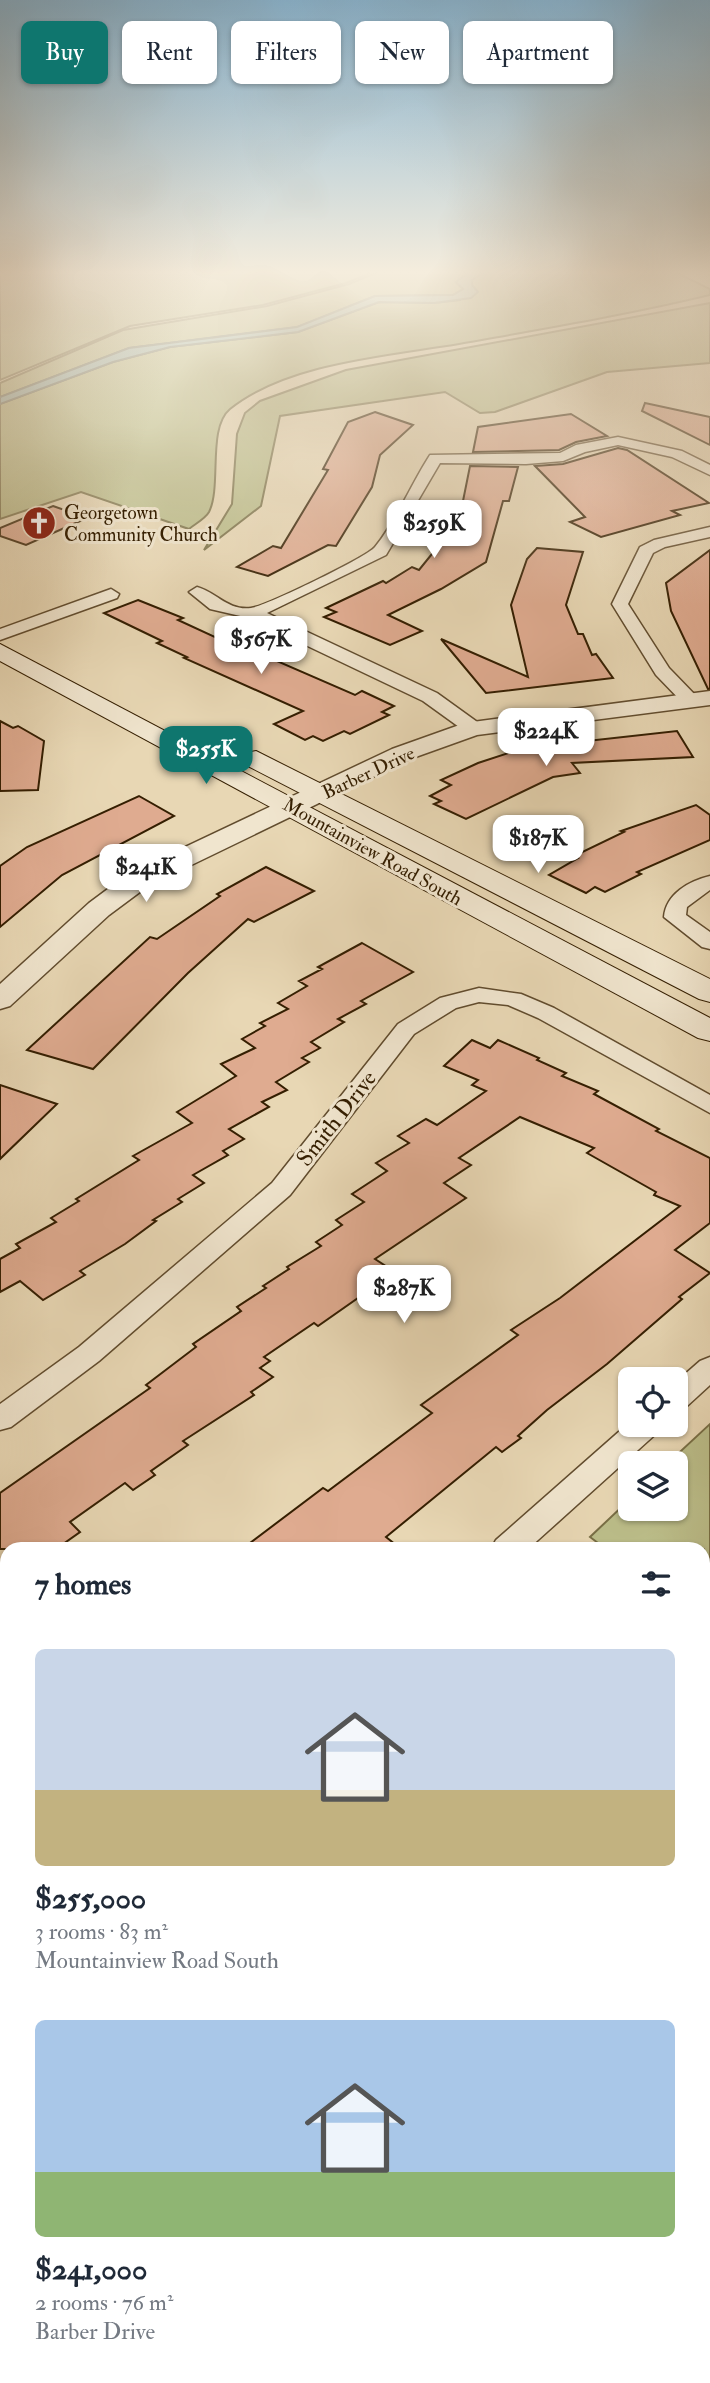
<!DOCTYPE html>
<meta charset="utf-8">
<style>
body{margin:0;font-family:"IM FELL Double Pica",serif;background:#f2f2f3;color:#1f2937;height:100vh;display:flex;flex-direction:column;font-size:26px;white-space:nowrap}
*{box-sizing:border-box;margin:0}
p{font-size:23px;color:#747a83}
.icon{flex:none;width:38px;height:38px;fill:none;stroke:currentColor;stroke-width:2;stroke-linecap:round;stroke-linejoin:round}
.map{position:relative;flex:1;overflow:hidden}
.details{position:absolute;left:0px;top:1542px;width:710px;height:842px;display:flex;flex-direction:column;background:#fff;border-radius:21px 21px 0 0;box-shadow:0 2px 5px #0004}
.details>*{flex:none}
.hud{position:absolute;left:21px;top:21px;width:668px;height:63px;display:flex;gap:14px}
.buttons{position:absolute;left:618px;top:1367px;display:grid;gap:14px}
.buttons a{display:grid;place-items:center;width:70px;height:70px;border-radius:10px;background:#fff;box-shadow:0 2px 5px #0004;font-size:35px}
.price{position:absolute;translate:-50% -60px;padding:0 16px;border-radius:14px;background:#fff;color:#222;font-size:23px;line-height:46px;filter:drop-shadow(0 2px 4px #0008)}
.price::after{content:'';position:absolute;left:50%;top:42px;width:21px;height:16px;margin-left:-10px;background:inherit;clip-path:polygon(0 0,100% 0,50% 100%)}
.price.current{background:#0f766e;color:#fff}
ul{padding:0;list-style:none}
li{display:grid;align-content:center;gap:14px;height:371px;padding:0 35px}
li span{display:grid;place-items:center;height:217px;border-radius:10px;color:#555}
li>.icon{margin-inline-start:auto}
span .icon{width:126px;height:126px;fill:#fffc;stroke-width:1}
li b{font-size:30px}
h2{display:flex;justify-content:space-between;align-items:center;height:84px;padding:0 35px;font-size:30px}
.chip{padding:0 24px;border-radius:10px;background:#fff;box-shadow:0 2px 5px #0004;font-size:24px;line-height:63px}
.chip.current{background:#0f766e;color:#fff}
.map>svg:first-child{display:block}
.green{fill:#bbbd89;stroke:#786e45;stroke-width:2}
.water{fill:#99b8b6;stroke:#717a6e;stroke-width:2}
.building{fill:#dfab90;stroke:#341e01;stroke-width:2}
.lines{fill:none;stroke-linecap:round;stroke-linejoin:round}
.minor-casing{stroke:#614c2e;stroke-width:3}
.tertiary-casing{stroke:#614c2e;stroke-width:3}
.secondary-casing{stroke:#341e01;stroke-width:2}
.minor{fill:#f0e5ce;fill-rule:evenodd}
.tertiary{fill:#f0e5ce;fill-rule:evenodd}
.secondary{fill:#f0e5ce;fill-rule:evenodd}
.labels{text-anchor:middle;stroke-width:6;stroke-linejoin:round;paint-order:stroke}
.far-poi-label{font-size:19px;fill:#341e01;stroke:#f0e5ce;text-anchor:start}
.far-street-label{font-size:19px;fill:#341e01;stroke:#f0e5ce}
.street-label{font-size:23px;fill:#341e01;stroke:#f0e5ce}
</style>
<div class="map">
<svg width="710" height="2383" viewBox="0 0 710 2383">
<rect width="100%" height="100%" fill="#e8d7b4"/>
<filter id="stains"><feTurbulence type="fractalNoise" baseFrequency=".00286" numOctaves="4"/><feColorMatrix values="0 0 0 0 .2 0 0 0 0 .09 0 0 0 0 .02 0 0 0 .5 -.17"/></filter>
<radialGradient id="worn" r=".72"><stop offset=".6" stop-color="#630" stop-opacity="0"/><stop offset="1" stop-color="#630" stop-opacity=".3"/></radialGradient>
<g class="green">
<polygon points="0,272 373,272 346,283 263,305 130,326 0,380"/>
<polygon points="378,272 469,272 456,282 463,289 453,295 375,296 298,327 129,348 0,397 0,383 123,330 267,306 349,284"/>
<path d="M485,272H675L710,289V295C627,315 543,329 459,344C388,356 287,363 230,409C207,428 222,486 209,512C205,519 195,524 189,529L81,492L0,519V404L113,362L170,347L298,332L379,302L434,303L460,300L472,285V279Z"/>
<polygon points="710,303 710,363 607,372 495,412 480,413 445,392 280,416 261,506 204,550 232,504 237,434 245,413 260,401 346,370"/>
<polygon points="710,1424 710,1628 704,1623 704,1549 606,1549 590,1537 630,1499 630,1508 676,1508 676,1463 668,1463"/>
</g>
<polygon class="water" points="469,272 485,272 472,280 472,285 478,292 471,298 434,303 379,302 298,332 170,347 113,362 0,404 0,397 129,348 297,327 375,296 453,295 463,289 456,282"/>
<g class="building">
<polygon points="645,403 710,417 710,445 642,411"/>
<polygon points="375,412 413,425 380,455 372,487 336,546 328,545 268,576 237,567 273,546 281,548 328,470 323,469 348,422"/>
<polygon points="571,414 607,436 576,442 559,450 473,452 478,427"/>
<polygon points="618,448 627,450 709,503 672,511 680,515 601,537 570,522 585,517 535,466 563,464"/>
<polygon points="470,466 518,467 509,501 503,501 486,562 441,589 388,615 422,631 390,645 324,617 336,612 326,608 383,581 386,583 412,567 419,570 440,544 443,531 447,521 452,522 458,501 463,501"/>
<polygon points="53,506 87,518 26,545 0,536 0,528"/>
<polygon points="537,548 583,552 566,605 578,634 583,634 592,655 596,654 613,678 486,693 441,639 528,677 511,605 527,559"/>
<polygon points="710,550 710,689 708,689 671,611 666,583"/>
<polygon points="138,600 183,618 178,620 256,656 261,654 355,695 362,691 394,706 382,712 389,715 350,734 344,731 323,741 313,736 305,740 274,724 303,711 184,658 187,657 157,643 162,641 104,613"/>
<polygon points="0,721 13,728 18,726 44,741 38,790 0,791"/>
<polygon points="677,731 693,757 572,763 580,773 553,777 466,819 434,804 441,801 430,796 451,785 441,780 478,763 524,748"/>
<polygon points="139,796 174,816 62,875 0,927 0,866 27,847"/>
<polygon points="696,805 710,815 710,840 637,872 641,874 605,892 595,887 586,893 549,875 578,858 574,856 624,832 621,831"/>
<polygon points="266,867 314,891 254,922 248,919 188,973 93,1069 27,1050 150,937 157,939 220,896 217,894"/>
<polygon points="362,943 413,972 361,1001 366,1004 338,1019 344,1022 311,1042 320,1048 302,1058 309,1062 276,1082 287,1090 262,1102 269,1107 229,1129 244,1139 223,1151 228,1155 193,1175 204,1183 178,1199 182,1202 153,1220 156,1221 125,1244 80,1271 85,1275 43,1300 20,1281 0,1292 0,1259 20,1248 16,1244 56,1222 51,1218 79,1201 76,1199 139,1160 133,1156 192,1123 177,1112 236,1076 221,1064 255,1048 242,1039 265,1026 260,1023 288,1009 278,1003 307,986 299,981 322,969 318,967"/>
<polygon points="472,1040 490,1048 498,1040 539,1058 537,1060 566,1073 562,1076 598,1091 594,1094 659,1129 656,1131 710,1158 710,1223 675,1250 710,1273 679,1297 682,1299 607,1364 547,1410 518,1436 521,1438 502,1452 496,1447 386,1537 401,1549 242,1549 323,1488 328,1491 432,1413 421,1405 518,1335 511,1330 560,1298 680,1206 654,1195 656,1192 587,1153 594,1148 520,1117 459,1158 471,1165 444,1183 466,1198 375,1259 395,1272 318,1326 314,1323 264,1357 270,1361 260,1368 273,1377 251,1392 254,1395 183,1441 188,1445 151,1471 155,1475 133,1490 125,1483 70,1522 80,1532 56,1549 0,1549 0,1493 150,1388 146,1385 196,1347 193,1344 241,1311 237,1307 266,1288 263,1286 289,1269 287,1267 321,1246 316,1242 342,1225 336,1220 364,1202 352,1194 387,1171 376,1163 409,1143 398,1136 426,1119 437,1125 486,1091 472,1085 478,1080 444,1066"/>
<polygon points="0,1085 57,1104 0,1159"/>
</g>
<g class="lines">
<g class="minor-casing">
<g id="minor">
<path d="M618,437L682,451L710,465V475L672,457L618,445L585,452L563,461L526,464L440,463L386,555L267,613L437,693L480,724L482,728L480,732H466L423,701L249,618L210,609L189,592L197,587C216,592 228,611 251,608C266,606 367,557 375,547C397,520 411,484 430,455L560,453L576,445Z"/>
<polygon points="710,527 710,537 665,547 653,553 628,604 669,668 700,700 691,706 684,704 656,675 612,604 640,547 654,540"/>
<polygon points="111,589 119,594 117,598 0,640 0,629"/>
<path d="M710,876V890L687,907L686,915L710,932V949L702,947L664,917C666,894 689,881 710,876Z"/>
<polygon points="479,988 521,994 554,1008 710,1095 710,1113 538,1018 508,1005 479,1002 456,1008 414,1034 290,1195 99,1361 11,1427 0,1430 0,1404 79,1347 272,1183 398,1024 440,998"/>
<polygon points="710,1357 710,1385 686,1407 676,1410 676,1382 700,1361"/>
<polygon points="630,1422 630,1424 662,1424 658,1432 528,1549 491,1549 496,1540"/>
<polygon points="7,1953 7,1994 0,1997 0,1956"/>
<polygon points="710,2193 710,2243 704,2245 704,2195"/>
<polygon points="580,2376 626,2376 624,2383 577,2383"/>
</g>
</g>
<g class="tertiary-casing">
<g id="tertiary">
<polygon points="710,691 710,705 477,735 410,759 148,886 109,915 10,1006 0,1009 0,984 89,903 128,874 392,749 465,723"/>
<polygon points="0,1829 7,1831 7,1879 0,1877"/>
<polygon points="453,2376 513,2376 516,2383 455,2383"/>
</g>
</g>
<g class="secondary-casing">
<g id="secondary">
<polygon points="0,644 710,1018 710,1041 698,1038 0,661"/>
<polygon points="256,751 710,979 710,1002 699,999 246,765 242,759 246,753"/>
</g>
</g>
<use href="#minor" class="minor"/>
<use href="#tertiary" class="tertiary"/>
<use href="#secondary" class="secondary"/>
</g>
<linearGradient id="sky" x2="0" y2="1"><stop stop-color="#88b6d4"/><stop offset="0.45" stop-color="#f5eddd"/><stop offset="1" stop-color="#f5eddd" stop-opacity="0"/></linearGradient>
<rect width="710" height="605" fill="url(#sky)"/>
<defs>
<g id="church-disc" transform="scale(1.75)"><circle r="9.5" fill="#8f2418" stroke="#f0e5ce"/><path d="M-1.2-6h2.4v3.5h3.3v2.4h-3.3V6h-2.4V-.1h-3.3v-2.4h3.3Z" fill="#fff"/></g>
</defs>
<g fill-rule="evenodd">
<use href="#church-disc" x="39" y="523"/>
</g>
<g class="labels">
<g class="far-poi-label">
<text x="64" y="519">Georgetown<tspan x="64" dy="22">Community Church</tspan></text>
</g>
<g class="far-street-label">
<text transform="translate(368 772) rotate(-25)" y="7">Barber Drive</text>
<text transform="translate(373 851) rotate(29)" y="7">Mountainview Road South</text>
</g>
<g class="street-label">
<text transform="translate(336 1118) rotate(-52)" y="8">Smith Drive</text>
</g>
</g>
<rect width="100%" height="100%" filter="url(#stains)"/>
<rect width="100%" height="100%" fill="url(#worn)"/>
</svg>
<div class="buttons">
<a><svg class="icon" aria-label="locate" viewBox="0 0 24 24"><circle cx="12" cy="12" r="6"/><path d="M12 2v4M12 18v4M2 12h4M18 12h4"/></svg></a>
<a><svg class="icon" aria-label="layers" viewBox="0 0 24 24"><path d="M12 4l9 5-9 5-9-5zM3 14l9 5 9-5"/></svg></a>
</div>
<b class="price" style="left:434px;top:560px">$259K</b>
<b class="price" style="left:261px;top:676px">$567K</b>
<b class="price" style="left:546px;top:768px">$224K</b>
<b class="price current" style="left:206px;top:786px">$255K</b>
<b class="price" style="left:538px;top:875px">$187K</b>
<b class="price" style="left:146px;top:904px">$241K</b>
<b class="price" style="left:404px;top:1325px">$287K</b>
<div class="hud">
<a class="chip current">Buy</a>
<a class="chip">Rent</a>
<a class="chip">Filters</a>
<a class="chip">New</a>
<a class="chip">Apartment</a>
</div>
<section class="details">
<h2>7 homes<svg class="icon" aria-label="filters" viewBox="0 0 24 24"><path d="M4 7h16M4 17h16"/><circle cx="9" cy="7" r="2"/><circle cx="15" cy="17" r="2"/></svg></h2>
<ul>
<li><span style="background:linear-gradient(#c9d6e8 65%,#c2b280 0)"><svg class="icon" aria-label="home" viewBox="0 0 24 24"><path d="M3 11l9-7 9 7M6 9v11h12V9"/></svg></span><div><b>$255,000</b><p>3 rooms · 83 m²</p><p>Mountainview Road South</p></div></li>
<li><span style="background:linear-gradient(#a9c7e8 70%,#8fb573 0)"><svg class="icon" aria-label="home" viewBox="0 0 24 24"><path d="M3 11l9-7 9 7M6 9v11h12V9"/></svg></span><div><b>$241,000</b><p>2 rooms · 76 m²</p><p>Barber Drive</p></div></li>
</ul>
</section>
</div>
